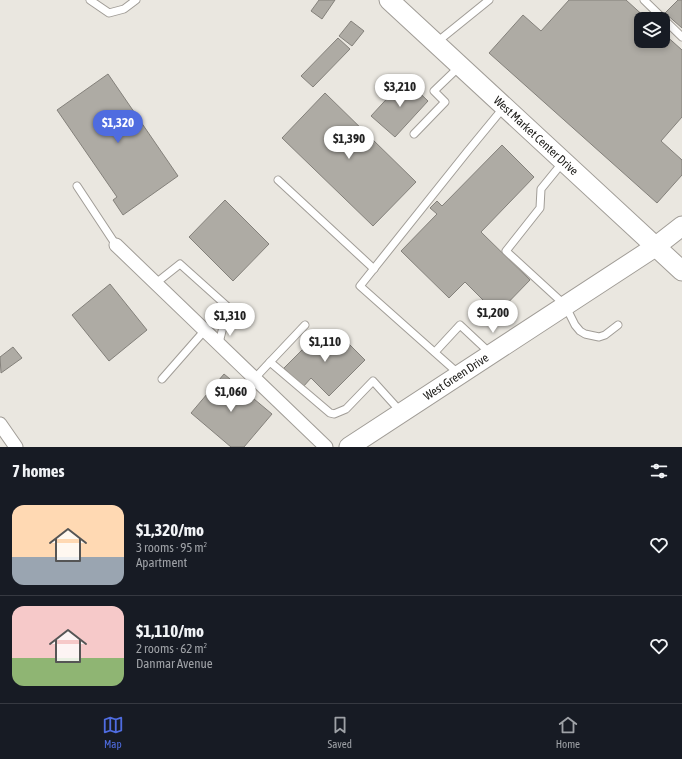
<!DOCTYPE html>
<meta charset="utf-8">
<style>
body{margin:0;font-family:"Asap Condensed",sans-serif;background:#20242c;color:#f1f3f6;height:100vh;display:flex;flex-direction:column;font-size:15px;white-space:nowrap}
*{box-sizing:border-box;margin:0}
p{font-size:13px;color:#9ea1a6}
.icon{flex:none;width:22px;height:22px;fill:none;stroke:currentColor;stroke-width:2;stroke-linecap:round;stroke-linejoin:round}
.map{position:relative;height:447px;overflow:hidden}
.sheet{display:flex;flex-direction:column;background:#171b24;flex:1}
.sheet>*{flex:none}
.controls{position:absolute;left:634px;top:12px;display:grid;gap:8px}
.controls a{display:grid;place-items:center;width:36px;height:36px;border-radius:8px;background:#171b24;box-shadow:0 2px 6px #0003;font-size:20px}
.price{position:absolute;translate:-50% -34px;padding:0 9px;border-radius:14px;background:#fff;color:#222;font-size:13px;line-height:26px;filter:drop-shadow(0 1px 2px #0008)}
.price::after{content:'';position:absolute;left:50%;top:24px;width:12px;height:9px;margin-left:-6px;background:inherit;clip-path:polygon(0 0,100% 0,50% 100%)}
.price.on{background:#4f6ce0;color:#fff}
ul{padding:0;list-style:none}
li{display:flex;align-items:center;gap:12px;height:100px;padding:0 12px}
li+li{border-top:1px solid #363941}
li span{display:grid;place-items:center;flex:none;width:112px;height:80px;border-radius:12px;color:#555}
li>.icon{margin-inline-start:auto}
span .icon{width:48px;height:48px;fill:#fffc;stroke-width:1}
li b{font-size:17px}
h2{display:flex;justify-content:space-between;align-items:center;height:48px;padding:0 12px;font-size:17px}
.dock{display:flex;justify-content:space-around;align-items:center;height:56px;border-top:1px solid #363941;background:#171b24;font-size:11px;color:#9ea1a6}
.dock a{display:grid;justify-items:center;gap:2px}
.dock .on{color:#4f6ce0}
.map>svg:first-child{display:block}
.building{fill:#aeaba4;stroke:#84817b}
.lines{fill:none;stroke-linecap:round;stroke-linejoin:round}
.lane-casing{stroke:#a19d97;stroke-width:9}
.street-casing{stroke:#a19d97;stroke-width:15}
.secondary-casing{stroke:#a19d97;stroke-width:21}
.lane{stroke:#fff;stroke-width:7}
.street{stroke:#fff;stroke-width:13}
.secondary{stroke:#fff;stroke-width:19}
.labels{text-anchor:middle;stroke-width:3.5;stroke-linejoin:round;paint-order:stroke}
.street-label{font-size:12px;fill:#1a1916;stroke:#fff}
</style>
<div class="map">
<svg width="682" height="447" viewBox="0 0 682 447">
<rect width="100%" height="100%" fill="#eae7e0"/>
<g class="building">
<polygon points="319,0 335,0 322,19 311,11"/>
<polygon points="569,0 626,0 647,19 641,19 641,41 663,41 663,33 682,50 682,117 661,141 682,160 682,175 657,203 489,53 523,15 541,31"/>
<polygon points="678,0 682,0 682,28 665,13"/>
<polygon points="351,21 364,31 352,46 339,36"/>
<polygon points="338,38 350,49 313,87 301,76"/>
<polygon points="108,74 178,176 123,215 113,200 117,197 57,110"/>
<polygon points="405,79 428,101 395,137 371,116"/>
<polygon points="325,93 416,182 373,226 282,138"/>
<polygon points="502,145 534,177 481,232 530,280 497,314 465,282 449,298 401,251 437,214 430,208 437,201 442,206"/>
<polygon points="225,200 269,244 233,281 189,237"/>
<polygon points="110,284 147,330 109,361 72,315"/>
<polygon points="336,331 365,360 329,396 311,378 303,387 284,368 320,332 328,340"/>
<polygon points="13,347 22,358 1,373 0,357"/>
<polygon points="224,374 272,414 244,447 231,447 191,413"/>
</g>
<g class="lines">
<g class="lane-casing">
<g id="lane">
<polyline points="90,0 109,13 124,9 136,0"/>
<polyline points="644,0 682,37"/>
<polyline points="437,42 489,0"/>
<polyline points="414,134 445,102 434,91 460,66"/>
<polyline points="563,162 541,189 540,208 506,251 565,305 575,325 580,331 585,334 599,337 605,335 618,325"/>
<polyline points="278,180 374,269"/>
<polyline points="77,186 116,245"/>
<polyline points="156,283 180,264 228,307 219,343"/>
<polyline points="435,352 460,325 490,353"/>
<polyline points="270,362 305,325"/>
<polyline points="459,374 360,286 467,152 504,107"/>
<polyline points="255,378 270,362 330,413 334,414 346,409 373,381 401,412"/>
<polyline points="162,379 205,330"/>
</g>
</g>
<g class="street-casing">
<g id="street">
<polyline points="116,245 326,447"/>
<polyline points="0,424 16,447"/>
</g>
</g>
<g class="secondary-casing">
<g id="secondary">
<path id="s1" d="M389,0L682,271"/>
<path id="s2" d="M349,447L655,247L682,226"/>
</g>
</g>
<use href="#lane" class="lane"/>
<use href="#street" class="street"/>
<use href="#secondary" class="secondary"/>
</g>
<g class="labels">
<g class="street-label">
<text dy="4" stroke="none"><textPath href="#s1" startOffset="200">West Market Center Drive</textPath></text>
<text dy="4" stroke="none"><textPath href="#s2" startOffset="128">West Green Drive</textPath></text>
</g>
</g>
</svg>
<div class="controls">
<a><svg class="icon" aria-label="layers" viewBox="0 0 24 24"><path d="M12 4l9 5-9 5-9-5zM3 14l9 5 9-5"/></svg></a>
</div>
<b class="price" style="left:400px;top:108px">$3,210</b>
<b class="price on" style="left:118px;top:144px">$1,320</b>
<b class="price" style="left:349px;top:160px">$1,390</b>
<b class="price" style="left:493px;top:334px">$1,200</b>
<b class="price" style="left:230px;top:337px">$1,310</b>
<b class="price" style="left:325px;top:363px">$1,110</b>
<b class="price" style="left:231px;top:413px">$1,060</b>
</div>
<section class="sheet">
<h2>7 homes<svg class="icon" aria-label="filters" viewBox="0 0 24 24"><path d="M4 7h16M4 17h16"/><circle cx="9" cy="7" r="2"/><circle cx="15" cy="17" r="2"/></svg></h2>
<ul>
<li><span style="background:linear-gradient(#ffd9b3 65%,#9aa5b1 0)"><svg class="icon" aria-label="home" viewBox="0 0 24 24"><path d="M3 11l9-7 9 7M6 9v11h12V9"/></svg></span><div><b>$1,320/mo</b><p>3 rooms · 95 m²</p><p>Apartment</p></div><svg class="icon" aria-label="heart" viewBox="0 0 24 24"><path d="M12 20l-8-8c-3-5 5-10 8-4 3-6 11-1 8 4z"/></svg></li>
<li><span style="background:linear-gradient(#f6c9c9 65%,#8fb573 0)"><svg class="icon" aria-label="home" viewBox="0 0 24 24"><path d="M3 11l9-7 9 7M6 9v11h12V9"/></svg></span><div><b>$1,110/mo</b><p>2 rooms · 62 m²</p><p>Danmar Avenue</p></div><svg class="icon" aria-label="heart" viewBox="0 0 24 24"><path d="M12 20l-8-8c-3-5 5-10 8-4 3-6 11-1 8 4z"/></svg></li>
</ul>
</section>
<nav class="dock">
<a class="on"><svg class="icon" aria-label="map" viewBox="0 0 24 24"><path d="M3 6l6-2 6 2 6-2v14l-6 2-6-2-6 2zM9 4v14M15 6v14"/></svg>Map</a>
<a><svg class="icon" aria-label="saved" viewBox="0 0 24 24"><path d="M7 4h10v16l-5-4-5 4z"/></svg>Saved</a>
<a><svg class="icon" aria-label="home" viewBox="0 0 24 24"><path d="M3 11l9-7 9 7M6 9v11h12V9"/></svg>Home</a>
</nav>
